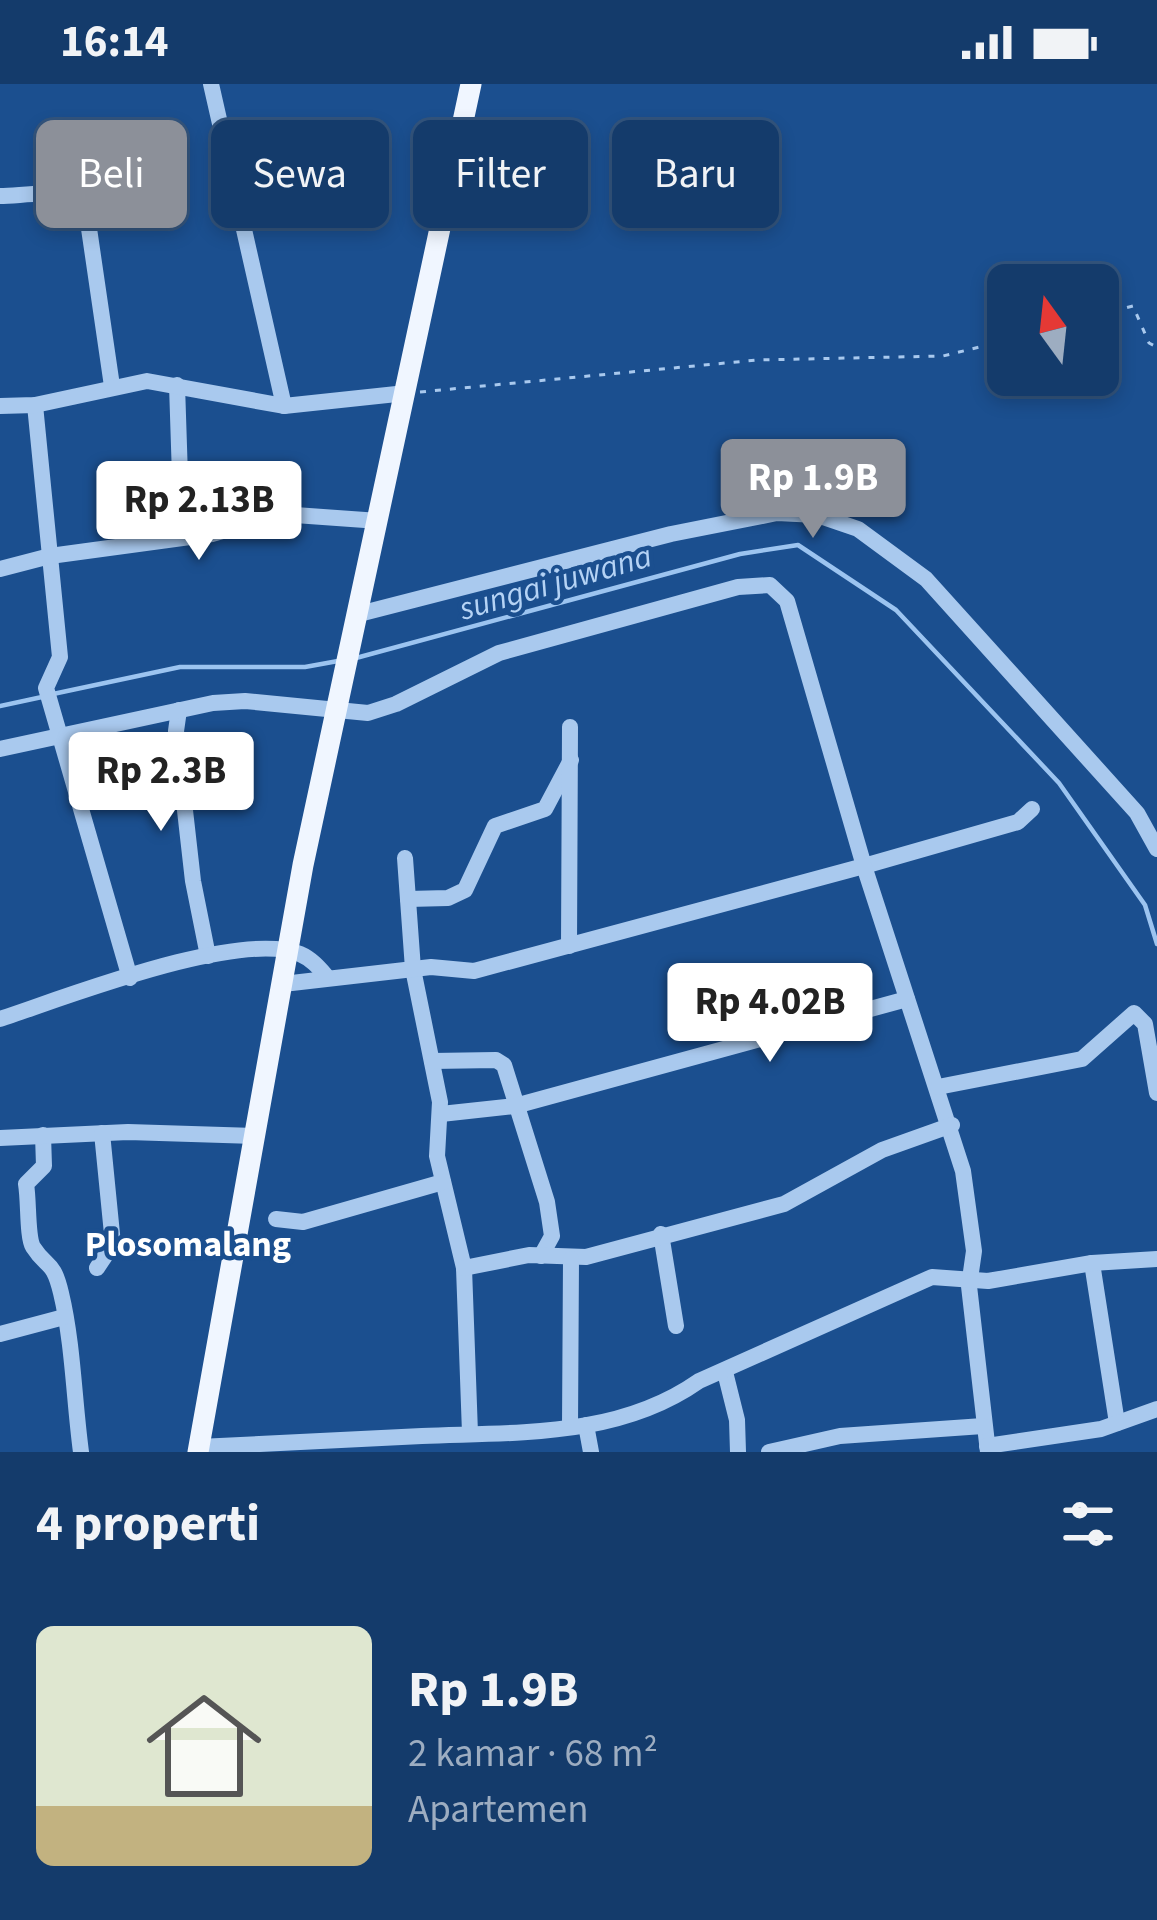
<!DOCTYPE html>
<html lang="id">
<meta charset="utf-8">
<style>
body{margin:0;font-family:"Source Sans 3",sans-serif;background:#214673;color:#f1f3f6;height:100vh;display:flex;flex-direction:column;font-size:45px;white-space:nowrap}
*{box-sizing:border-box;margin:0}
p{font-size:39px;color:#9dadc1}
.icon{flex:none;width:66px;height:66px;fill:none;stroke:currentColor;stroke-width:2;stroke-linecap:round;stroke-linejoin:round}
.map{position:relative;height:1368px;overflow:hidden}
.side{display:flex;flex-direction:column;background:#143b6b;flex:1}
.side>*{flex:none}
.hud{position:absolute;left:36px;top:36px;width:1086px;height:108px;display:flex;gap:24px}
.needle{width:78px;rotate:345deg}
.fabs{position:absolute;left:987px;top:180px;display:grid;gap:24px}
.fabs a{display:grid;place-items:center;width:132px;height:132px;border-radius:18px;background:#143b6b;box-shadow:0 6px 18px #0003,0 0 0 3px #33557e;font-size:60px}
.price{position:absolute;translate:-50% -102px;padding:0 27px;border-radius:12px;background:#fff;color:#222;font-size:39px;line-height:78px;filter:drop-shadow(0 3px 6px #0008)}
.price::after{content:'';position:absolute;left:50%;top:72px;width:36px;height:27px;margin-left:-18px;background:inherit;clip-path:polygon(0 0,100% 0,50% 100%)}
.price.current{background:#8c9099;color:#fff}
ul{padding:0;list-style:none}
li{display:flex;align-items:center;gap:36px;height:300px;padding:0 36px}
li+li{border-top:3px solid #33557e}
li span{display:grid;place-items:center;flex:none;width:336px;height:240px;border-radius:18px;color:#555}
li>.icon{margin-inline-start:auto}
span .icon{width:144px;height:144px;fill:#fffc;stroke-width:1}
li b{font-size:51px}
h2{display:flex;justify-content:space-between;align-items:center;height:144px;padding:0 36px;font-size:51px}
.tag{padding:0 42px;border-radius:18px;background:#143b6b;box-shadow:0 6px 18px #0003,0 0 0 3px #33557e;font-size:42px;line-height:108px}
.tag.current{background:#8c9099;color:#fff}
.status{display:flex;justify-content:space-between;align-items:center;height:84px;padding:0 60px;background:#143b6b;direction:ltr}
.status svg{height:33px;fill:currentColor}
.map>svg:first-child{display:block}
.lines{fill:none;stroke-linecap:round;stroke-linejoin:round}
.stream{stroke:#9cc4f0;stroke-width:4.5}
.path{stroke:#a9c9ee;stroke-width:3;stroke-dasharray:6 9;stroke-linecap:butt}
.minor{stroke:#a9c9ee;stroke-width:16}
.major{stroke:#f0f6ff;stroke-width:21}
.labels{text-anchor:middle;stroke-width:9;stroke-linejoin:round;paint-order:stroke}
.water-label{font-size:33px;font-style:italic;fill:#b5d3f5;stroke:#1b4f8f}
.quarter-label{font-size:36px;font-weight:bold;fill:#fff;stroke:#1b4f8f}
</style>
<div class="status"><b>16:14</b><svg viewBox="0 0 49 12"><path d="M0 12V9h3v3zM5 12V6h3v6zM10 12V3h3v9zM15 12V0h3v12zM26 1h20v11H26zM47 4h2v5h-2z"/></svg></div>
<div class="map">
<svg width="1157" height="1368" viewBox="0 0 1157 1368">
<rect width="100%" height="100%" fill="#1b4f8f"/>
<g class="lines">
<g class="stream">
<polyline points="356,574 740,470 798,461 896,526 1059,699 1145,821 1157,860"/>
<polyline points="53,610 180,583 305,583 338,577"/>
<polyline points="0,622 42,613"/>
</g>
<g class="path">
<polyline points="1098,231 1133,222 1149,259 1157,263"/>
<polyline points="420,308 757,276 943,272 1008,256"/>
</g>
<g class="minor">
<polyline points="211,0 284,322"/>
<path d="M0,112C26,112 68,102 86,124L112,302"/>
<polyline points="177,301 180,393"/>
<polyline points="35,321 60,573 46,604 130,894"/>
<polyline points="0,322 35,321 147,297 284,322 406,309"/>
<polyline points="0,485 50,472 212,450 281,430 379,437"/>
<polyline points="359,530 671,450 777,429 817,431 858,445 926,495 1137,729 1157,765"/>
<polyline points="179,626 176,647 193,797 208,872"/>
<polyline points="0,665 213,619 245,617 368,629 396,620 499,569 738,503 770,501 787,517 864,782 1018,738 1032,725"/>
<polyline points="405,774 413,885 440,1018 437,1072 464,1184 470,1349"/>
<polyline points="408,815 448,814 465,806 495,742 545,725 571,676"/>
<polyline points="569,862 570,643"/>
<polyline points="283,900 431,883 474,887 864,782 963,1087 974,1167 969,1202 988,1368"/>
<path d="M0,935C64,914 239,845 300,870C312,875 320,885 328,894"/>
<polyline points="432,977 496,976 504,981 547,1118 552,1152 541,1172"/>
<polyline points="938,1003 1082,975 1134,929 1145,940 1157,1009"/>
<polyline points="441,1030 515,1022 907,915"/>
<path d="M43,1051L44,1082L26,1100C29,1117 27,1153 33,1163C47,1185 53,1175 61,1209C73,1259 74,1316 81,1368"/>
<polyline points="0,1054 128,1048 255,1052"/>
<polyline points="276,1135 303,1138 443,1098"/>
<polyline points="661,1150 676,1242"/>
<polyline points="1092,1179 1117,1339"/>
<polyline points="97,1184 113,1160 102,1049"/>
<polyline points="464,1184 529,1171 586,1173 784,1120 882,1066 952,1041"/>
<polyline points="0,1250 64,1233"/>
<polyline points="725,1288 737,1336 738,1368"/>
<polyline points="586,1341 591,1368"/>
<polyline points="570,1343 571,1175"/>
<polyline points="987,1362 1101,1345 1157,1325"/>
<path d="M199,1363C274,1359 348,1355 422,1352C517,1348 618,1354 699,1297L932,1193L988,1197L1092,1179L1157,1175"/>
<polyline points="769,1368 840,1352 983,1342"/>
</g>
<polyline class="major" points="198,1368 303,781 471,0"/>
</g>
<g class="labels">
<g class="water-label">
<text transform="translate(555 497) rotate(-16)" y="12">sungai juwana</text>
</g>
<g class="quarter-label">
<text x="188" y="1172">Plosomalang</text>
</g>
</g>
</svg>
<div class="fabs">
<a><svg class="needle" viewBox="-14 -14 28 28"><path d="M0-13l5 13h-10z" fill="#e53935"/><path d="M0 13l5-13h-10z" fill="#9dadc1"/></svg></a>
</div>
<b class="price current" style="left:813px;top:457px">Rp 1.9B</b>
<b class="price" style="left:199px;top:479px">Rp 2.13B</b>
<b class="price" style="left:161px;top:750px">Rp 2.3B</b>
<b class="price" style="left:770px;top:981px">Rp 4.02B</b>
<div class="hud">
<a class="tag current">Beli</a>
<a class="tag">Sewa</a>
<a class="tag">Filter</a>
<a class="tag">Baru</a>
</div>
</div>
<section class="side">
<h2>4 properti<svg class="icon" aria-label="filters" viewBox="0 0 24 24"><path d="M4 7h16M4 17h16"/><circle cx="9" cy="7" r="2"/><circle cx="15" cy="17" r="2"/></svg></h2>
<ul>
<li><span style="background:linear-gradient(#dfe7d0 75%,#c2b280 0)"><svg class="icon" aria-label="home" viewBox="0 0 24 24"><path d="M3 11l9-7 9 7M6 9v11h12V9"/></svg></span><div><b>Rp 1.9B</b><p>2 kamar · 68 m²</p><p>Apartemen</p></div></li>
</ul>
</section>
